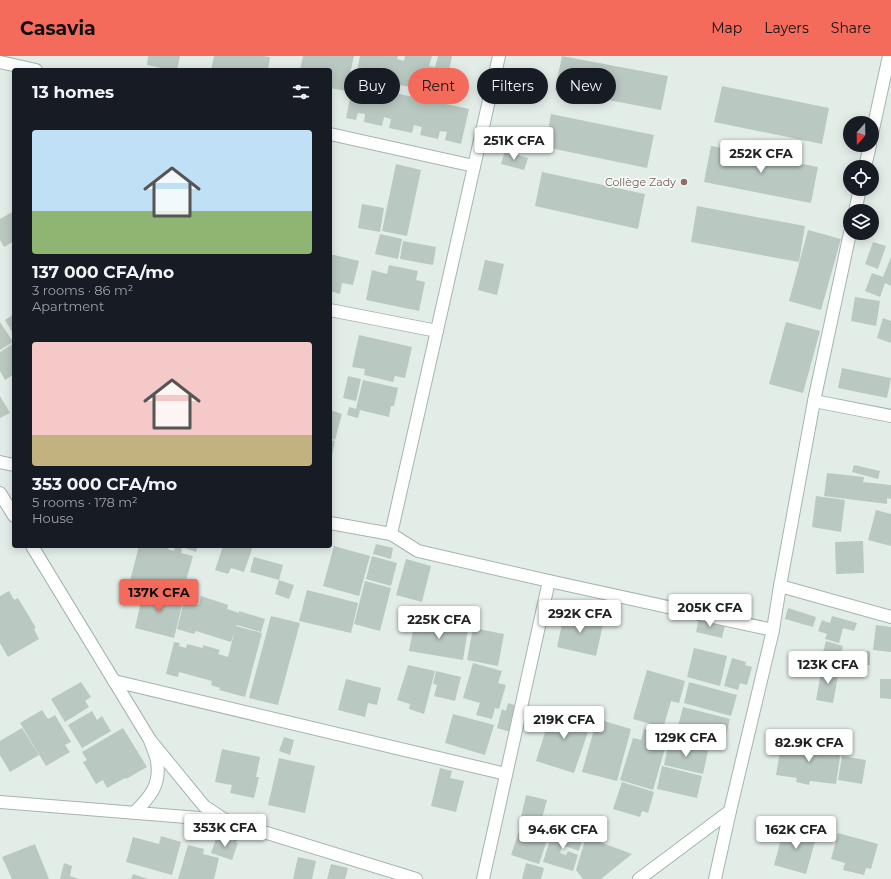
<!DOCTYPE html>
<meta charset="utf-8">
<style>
body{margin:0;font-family:Montserrat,sans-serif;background:#20242c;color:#f1f3f6;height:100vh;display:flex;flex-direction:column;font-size:15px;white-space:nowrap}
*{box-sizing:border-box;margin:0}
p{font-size:13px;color:#9ea1a6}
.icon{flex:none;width:22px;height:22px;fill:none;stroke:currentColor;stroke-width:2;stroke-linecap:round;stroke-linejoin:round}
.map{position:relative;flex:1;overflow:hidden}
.sheet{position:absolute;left:12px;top:12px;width:320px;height:480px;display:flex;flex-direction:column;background:#171b24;border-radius:4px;box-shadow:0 2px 10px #0003}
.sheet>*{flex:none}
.top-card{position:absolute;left:344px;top:12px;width:380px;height:36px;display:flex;gap:8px}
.needle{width:26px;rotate:200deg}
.fabs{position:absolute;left:843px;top:60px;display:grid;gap:8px}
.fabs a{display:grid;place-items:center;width:36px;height:36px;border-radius:50%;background:#171b24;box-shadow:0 2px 10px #0003;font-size:20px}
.price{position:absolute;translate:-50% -34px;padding:0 9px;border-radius:4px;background:#fff;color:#222;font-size:13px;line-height:26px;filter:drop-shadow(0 1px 2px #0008)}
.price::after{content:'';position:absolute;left:50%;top:24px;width:12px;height:9px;margin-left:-6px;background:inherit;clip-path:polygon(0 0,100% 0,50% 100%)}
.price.selected{background:#f46b5b;color:#111}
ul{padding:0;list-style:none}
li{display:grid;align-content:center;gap:8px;height:212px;padding:0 20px}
li span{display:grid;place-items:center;height:124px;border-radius:4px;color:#555}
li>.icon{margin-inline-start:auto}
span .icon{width:72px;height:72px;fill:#fffc;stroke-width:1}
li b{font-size:17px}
h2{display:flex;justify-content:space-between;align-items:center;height:48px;padding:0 20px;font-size:17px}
.tag{padding:0 14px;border-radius:18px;background:#171b24;box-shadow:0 2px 10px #0003;font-size:14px;line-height:36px}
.tag.selected{background:#f46b5b;color:#111}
header{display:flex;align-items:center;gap:24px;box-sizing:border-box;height:56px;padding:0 20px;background:#f46b5b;color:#111}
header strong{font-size:19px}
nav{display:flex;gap:22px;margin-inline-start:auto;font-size:14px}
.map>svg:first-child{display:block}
.building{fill:#b9c8c0}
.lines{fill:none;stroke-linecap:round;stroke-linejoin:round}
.street-casing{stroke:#a5b5ae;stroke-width:14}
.street{stroke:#fff;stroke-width:12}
.education-dot{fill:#8d6e63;stroke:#f4faf6;stroke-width:1.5}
.labels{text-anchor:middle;stroke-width:3.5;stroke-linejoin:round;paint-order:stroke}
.education-label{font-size:11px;fill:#785e54;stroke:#f4faf6;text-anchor:end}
</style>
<header>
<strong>Casavia</strong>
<nav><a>Map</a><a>Layers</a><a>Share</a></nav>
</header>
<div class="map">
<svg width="891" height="823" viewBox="0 0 891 823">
<rect width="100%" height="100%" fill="#e3ede8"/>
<g class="building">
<polygon points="148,0 180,0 177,14 171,14 147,9"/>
<polygon points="214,0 263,0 270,1 268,14 211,14"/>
<polygon points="303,0 354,0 346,35 330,32 330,14 300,14"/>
<polygon points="360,0 398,0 397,3 404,5 405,0 432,0 429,10 435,11 438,0 452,0 444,38 356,20"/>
<polygon points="562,0 668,20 661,54 555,34"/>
<polygon points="353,28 469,53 461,88 445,84 447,76 440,75 438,83 420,79 422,71 414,69 412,77 389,72 391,63 384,61 382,70 364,66 365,58 358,57 356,64 346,62"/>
<polygon points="722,30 829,52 822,88 714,66"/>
<polygon points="551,58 654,79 647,112 545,91"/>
<polygon points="711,90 818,111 811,147 704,126"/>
<polygon points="505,95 528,102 524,114 501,108"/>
<polygon points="396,108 421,114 407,180 382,175"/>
<polygon points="542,116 645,138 638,173 535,150"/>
<polygon points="362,148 384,152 380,176 358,172"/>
<polygon points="697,150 805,170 799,206 691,186"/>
<polygon points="14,155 14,185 4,191 0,184 0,163"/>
<polygon points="808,174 841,183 821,254 789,245"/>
<polygon points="380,178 402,183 398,203 375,198"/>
<polygon points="403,185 436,191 433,209 400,203"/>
<polygon points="873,186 886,190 878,213 865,208"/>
<polygon points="330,198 359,205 353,229 342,227 340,238 330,235"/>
<polygon points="891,201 891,230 885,227 880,241 865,235 872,217 883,221"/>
<polygon points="485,204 504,208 497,239 478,234"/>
<polygon points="389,209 418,215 416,224 425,226 419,255 366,244 372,214 387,218"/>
<polygon points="855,241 880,245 876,270 851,265"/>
<polygon points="14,258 14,279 5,264"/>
<polygon points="883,262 891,265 891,287 877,282"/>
<polygon points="0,266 13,286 0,294"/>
<polygon points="786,266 820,275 803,337 769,328"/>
<polygon points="359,279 412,291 405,322 395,320 393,326 364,319 365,313 352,311"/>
<polygon points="14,287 14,318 5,324 0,315 0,296"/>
<polygon points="842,312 891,322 887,342 838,332"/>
<polygon points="348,320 361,323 356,345 343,342"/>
<polygon points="363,324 398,332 394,350 391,350 389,361 360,354 358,362 347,359 349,351 356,353"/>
<polygon points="0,340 10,357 0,362"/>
<polygon points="330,354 342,358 335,384 330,382"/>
<polygon points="330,384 335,385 331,405 330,405"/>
<polygon points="854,409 880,415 878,423 852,416"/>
<polygon points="827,417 864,421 863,426 891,429 891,443 887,442 887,448 824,440"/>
<polygon points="816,440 845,444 841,476 812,471"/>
<polygon points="876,454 891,458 891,490 868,484"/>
<polygon points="863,485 864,517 836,518 835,486"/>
<polygon points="376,488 393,492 391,503 373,498"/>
<polygon points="139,490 153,490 160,492 161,490 169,490 168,493 174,495 175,490 182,492 181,497 193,500 182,539 130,525"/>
<polygon points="179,490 198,490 196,496"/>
<polygon points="223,490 253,490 244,516 231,512 228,518 215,514"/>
<polygon points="334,490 370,500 359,540 323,530"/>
<polygon points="372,500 397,507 391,530 366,523"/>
<polygon points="254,501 283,509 279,524 250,516"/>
<polygon points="406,503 431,510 422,546 396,539"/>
<polygon points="279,524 294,529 289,543 275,538"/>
<polygon points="365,525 391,532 380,575 354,568"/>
<polygon points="144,532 184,541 174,582 135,572"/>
<polygon points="307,534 358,547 351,577 299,565"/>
<polygon points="9,535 14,544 18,542 36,572 34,573 39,583 8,601 0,587 0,540"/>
<polygon points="201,540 228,549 227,553 239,557 239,555 265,563 261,576 237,569 236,570 262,577 245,641 219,634 220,632 211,629 212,625 179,616 178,621 166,618 174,586 180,587 179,590 186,592 187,588 203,592 203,589 220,594 218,598 228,601 235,574 231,586 196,575 194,578 177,573 184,545 199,549"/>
<polygon points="788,552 816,561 813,571 785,563"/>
<polygon points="565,555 604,564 596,600 557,591"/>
<polygon points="271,560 300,567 278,649 249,642"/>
<polygon points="832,560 857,567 854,575 843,572 839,587 825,583 827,578 818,575 822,564 830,567"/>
<polygon points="699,562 725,569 722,582 696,576"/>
<polygon points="415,564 468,573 463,604 409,595"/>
<polygon points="876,569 891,571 891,596 873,594"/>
<polygon points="473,572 504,578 498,610 467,604"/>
<polygon points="826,585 843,590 840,600 837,600 834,611 820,607"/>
<polygon points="694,592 727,600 720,630 687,621"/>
<polygon points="847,595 870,595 870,609 847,610"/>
<polygon points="732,602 746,606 745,609 752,611 747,629 740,627 738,634 724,630"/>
<polygon points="473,607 502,615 498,627 506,629 499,653 495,652 492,663 476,659 480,647 463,642"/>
<polygon points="408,609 435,615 424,658 409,653 410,648 397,644"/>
<polygon points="822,611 839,614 833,647 816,644"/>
<polygon points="647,614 685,625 679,647 671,645 663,673 670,675 653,734 620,724 633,682 641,684 644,673 652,675 654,669 633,663"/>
<polygon points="436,615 461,621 455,645 434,640 437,629 433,628"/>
<polygon points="346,623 381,632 377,649 368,647 365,661 338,654"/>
<polygon points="880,623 891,623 891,643 880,642"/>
<polygon points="81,626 91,641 85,645 89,651 65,666 51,643"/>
<polygon points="689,626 737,639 731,660 684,647"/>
<polygon points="508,647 518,650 511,676 497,672 502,653 506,655"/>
<polygon points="553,651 592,664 574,717 536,705"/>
<polygon points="683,651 730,663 724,686 677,674"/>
<polygon points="42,654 48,663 55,659 71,686 65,689 70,696 46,710 20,667"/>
<polygon points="92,655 97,664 102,660 111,675 82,692 68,669"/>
<polygon points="453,658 494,669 485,699 445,687"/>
<polygon points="597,663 631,673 617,725 582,716"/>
<polygon points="22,672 39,699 10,716 0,699 0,685"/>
<polygon points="123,672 147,711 126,723 125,722 107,732 103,724 96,728 83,706 87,704 82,696"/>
<polygon points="284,681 294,684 290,699 279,695"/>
<polygon points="782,684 841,694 836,728 810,725 809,729 796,726 797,722 776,719"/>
<polygon points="669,686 708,695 703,718 664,709"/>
<polygon points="222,693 260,701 256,721 259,721 254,742 230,737 232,729 215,726"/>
<polygon points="842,700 866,704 862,728 838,724"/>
<polygon points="279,702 315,710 305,757 268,749"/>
<polygon points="662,710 702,720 697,742 657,733"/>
<polygon points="440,712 452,715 450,722 464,725 456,756 431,750"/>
<polygon points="622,726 654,736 648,757 642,755 640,761 613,753"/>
<polygon points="526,739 547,744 541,766 521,761"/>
<polygon points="523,763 551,772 539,808 511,799"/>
<polygon points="785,769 817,778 806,818 774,809"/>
<polygon points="554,772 583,782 579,795 562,789 560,797 566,799 568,795 578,799 573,815 543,806"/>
<polygon points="838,777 878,788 871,813 866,812 864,819 843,814 845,807 831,803"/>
<polygon points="161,780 181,786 172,819 126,806 133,781 159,788"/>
<polygon points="217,780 226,784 227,781 232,782 231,784 233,785 233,783 237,784 236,787 238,787 232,804 211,797"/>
<polygon points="586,781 632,798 601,823 583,823 576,814"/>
<polygon points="35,788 49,823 12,823 2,801"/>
<polygon points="188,789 204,793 203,798 219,802 214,823 178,823"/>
<polygon points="298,801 316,805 312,823 293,823"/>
<polygon points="64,807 72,810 70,820 79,823 60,823"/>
<polygon points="526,807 544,812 541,823 522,823"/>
<polygon points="331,808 348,812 345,823 327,823"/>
<polygon points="133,818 148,823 131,823"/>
</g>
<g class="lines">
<g class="street-casing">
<g id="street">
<polyline points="0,6 36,14"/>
<polyline points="330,78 474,110"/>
<polyline points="872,78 889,0"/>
<polyline points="865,111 870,89"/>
<polyline points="855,155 860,133"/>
<polyline points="330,254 437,275"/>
<polyline points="814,345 891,360"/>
<polyline points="0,406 14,409"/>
<polyline points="0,437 14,460"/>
<polyline points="330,467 391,478 418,495 549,525 773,574"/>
<polyline points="391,478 499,0"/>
<path d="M32,490L150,684C152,691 156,698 157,705C161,729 150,741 134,757"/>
<polyline points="780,530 891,561"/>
<polyline points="114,625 506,718"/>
<polyline points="150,684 204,750 225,764 416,823"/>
<polyline points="0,746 224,764"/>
<polyline points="483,823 549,525"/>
<polyline points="639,823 730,755"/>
<polyline points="715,823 730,755 773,574 780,530 814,345 850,177"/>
</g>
</g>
<use href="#street" class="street"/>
</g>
<circle class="education-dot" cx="684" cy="126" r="4"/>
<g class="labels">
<g class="education-label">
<text x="676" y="130">Collège Zady</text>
</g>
</g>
</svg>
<div class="fabs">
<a><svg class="needle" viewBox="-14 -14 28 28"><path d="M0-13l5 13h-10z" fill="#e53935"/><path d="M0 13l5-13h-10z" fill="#9ea1a6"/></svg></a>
<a><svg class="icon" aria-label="locate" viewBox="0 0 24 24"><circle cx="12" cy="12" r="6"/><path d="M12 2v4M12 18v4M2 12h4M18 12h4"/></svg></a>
<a><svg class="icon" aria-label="layers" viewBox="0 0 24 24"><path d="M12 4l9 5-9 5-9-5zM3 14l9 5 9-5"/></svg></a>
</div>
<b class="price" style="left:514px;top:105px">251K CFA</b>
<b class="price" style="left:761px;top:118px">252K CFA</b>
<b class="price selected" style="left:159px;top:557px">137K CFA</b>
<b class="price" style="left:710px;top:572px">205K CFA</b>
<b class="price" style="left:580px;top:578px">292K CFA</b>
<b class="price" style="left:439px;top:584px">225K CFA</b>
<b class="price" style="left:828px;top:629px">123K CFA</b>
<b class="price" style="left:564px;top:684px">219K CFA</b>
<b class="price" style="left:686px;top:702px">129K CFA</b>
<b class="price" style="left:809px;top:707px">82.9K CFA</b>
<b class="price" style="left:225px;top:792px">353K CFA</b>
<b class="price" style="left:563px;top:794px">94.6K CFA</b>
<b class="price" style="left:796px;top:794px">162K CFA</b>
<div class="top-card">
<a class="tag">Buy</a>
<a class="tag selected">Rent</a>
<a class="tag">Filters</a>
<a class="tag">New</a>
</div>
<section class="sheet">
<h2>13 homes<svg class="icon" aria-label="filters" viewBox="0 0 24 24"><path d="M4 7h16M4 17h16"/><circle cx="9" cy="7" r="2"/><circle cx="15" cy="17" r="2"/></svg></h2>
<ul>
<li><span style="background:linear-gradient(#bfe0f5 65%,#8fb573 0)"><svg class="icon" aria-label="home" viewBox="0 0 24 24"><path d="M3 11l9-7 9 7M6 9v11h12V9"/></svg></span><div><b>137 000 CFA/mo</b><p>3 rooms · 86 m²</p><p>Apartment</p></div></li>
<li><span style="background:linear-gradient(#f6c9c9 75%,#c2b280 0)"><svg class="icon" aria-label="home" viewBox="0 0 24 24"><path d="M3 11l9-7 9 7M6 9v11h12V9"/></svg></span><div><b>353 000 CFA/mo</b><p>5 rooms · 178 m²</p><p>House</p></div></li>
</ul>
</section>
</div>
